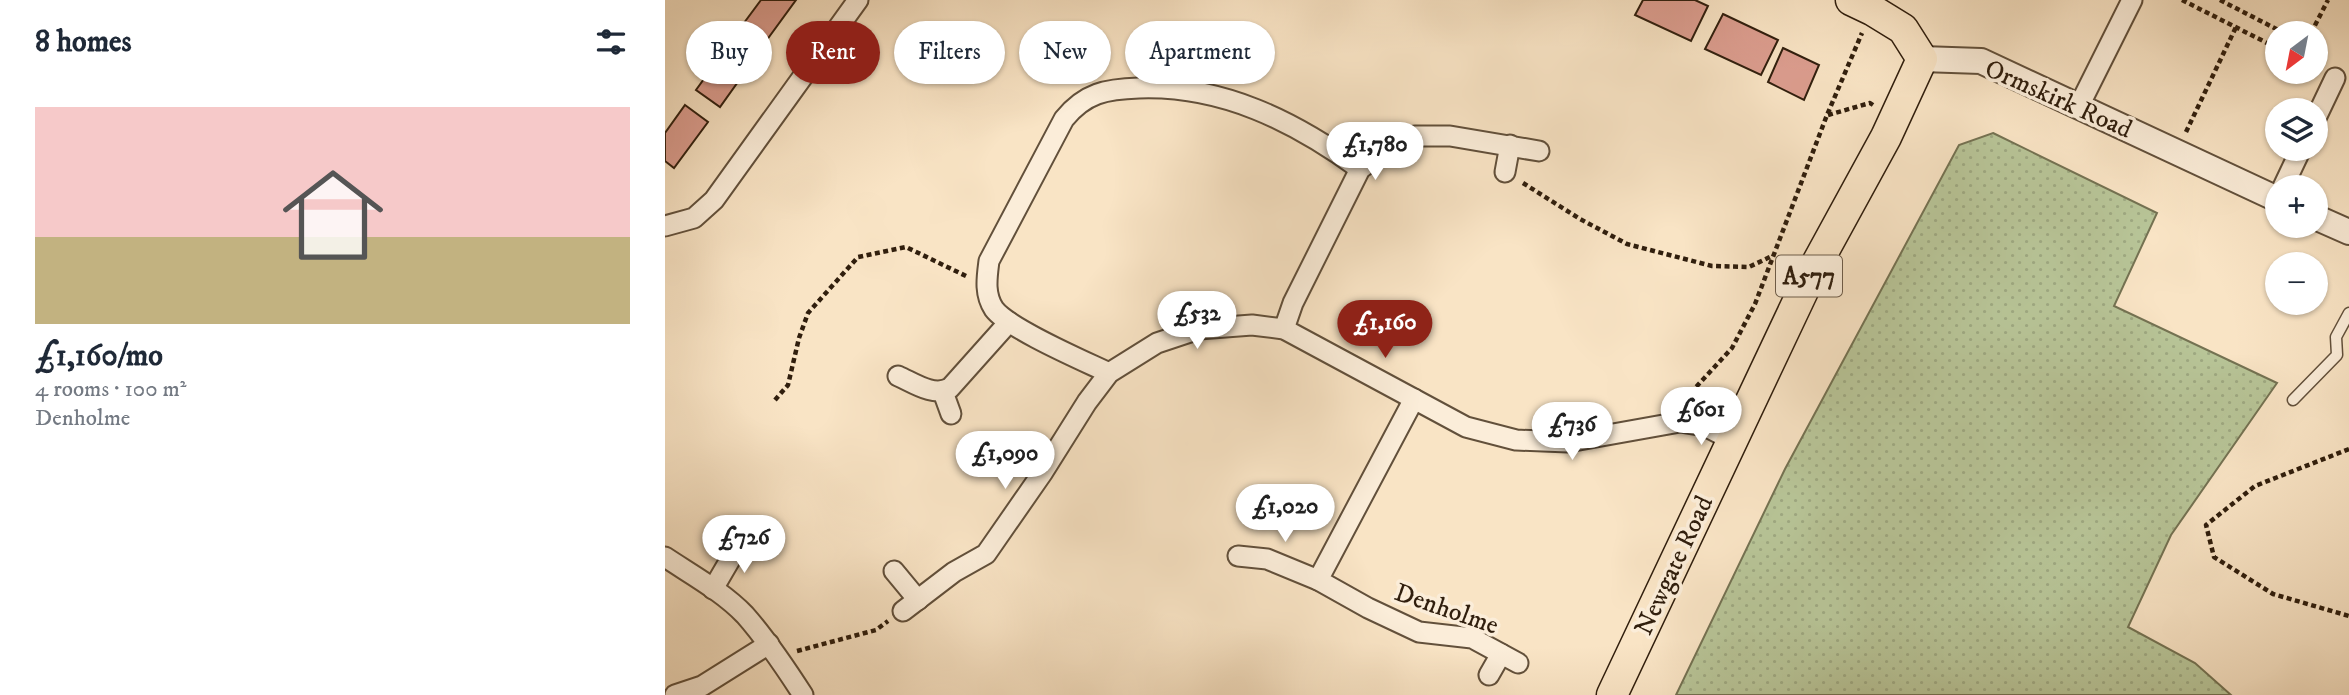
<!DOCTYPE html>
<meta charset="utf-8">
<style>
body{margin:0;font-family:"IM FELL DW Pica",serif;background:#f6f6f7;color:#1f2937;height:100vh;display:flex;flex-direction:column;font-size:26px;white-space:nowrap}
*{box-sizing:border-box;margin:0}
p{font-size:23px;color:#747a83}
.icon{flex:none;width:38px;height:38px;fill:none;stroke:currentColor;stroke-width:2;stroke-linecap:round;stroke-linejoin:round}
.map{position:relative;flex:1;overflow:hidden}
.drawer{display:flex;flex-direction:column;background:#fff;width:665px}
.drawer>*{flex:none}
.guide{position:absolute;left:21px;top:21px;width:665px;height:63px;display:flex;gap:14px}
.needle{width:46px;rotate:212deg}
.controls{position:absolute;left:1600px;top:21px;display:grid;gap:14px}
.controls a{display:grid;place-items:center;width:63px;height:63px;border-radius:50%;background:#fff;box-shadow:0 2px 5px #0004;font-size:35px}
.price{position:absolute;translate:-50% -60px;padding:0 16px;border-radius:24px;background:#fff;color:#222;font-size:23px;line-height:46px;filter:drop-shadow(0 2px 4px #0008)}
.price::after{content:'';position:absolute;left:50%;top:42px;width:21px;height:16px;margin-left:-10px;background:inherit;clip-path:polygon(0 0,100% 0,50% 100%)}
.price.selected{background:#8f2418;color:#fff}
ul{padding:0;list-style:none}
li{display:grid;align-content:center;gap:14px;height:371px;padding:0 35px}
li+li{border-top:2px solid #e0e1e3}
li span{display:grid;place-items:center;height:217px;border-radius:0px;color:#555}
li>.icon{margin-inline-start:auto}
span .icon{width:126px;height:126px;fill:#fffc;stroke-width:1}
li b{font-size:30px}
h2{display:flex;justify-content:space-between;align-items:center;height:84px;padding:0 35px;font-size:30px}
.tag{padding:0 24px;border-radius:32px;background:#fff;box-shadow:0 2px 5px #0004;font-size:24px;line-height:63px}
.tag.selected{background:#8f2418;color:#fff}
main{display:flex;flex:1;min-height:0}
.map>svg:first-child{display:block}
.park{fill:url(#park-dots);stroke:#747252;stroke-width:2}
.building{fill:#dc9d8f;stroke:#301e0d;stroke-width:2}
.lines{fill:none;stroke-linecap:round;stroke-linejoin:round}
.service-casing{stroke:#62503b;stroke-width:13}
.minor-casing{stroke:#62503b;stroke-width:23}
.tertiary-casing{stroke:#62503b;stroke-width:28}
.primary-casing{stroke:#301e0d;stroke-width:33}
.path{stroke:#301e0d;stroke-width:4.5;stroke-dasharray:5 3.5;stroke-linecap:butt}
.service{stroke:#fbedd9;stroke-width:10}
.minor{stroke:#fbedd9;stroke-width:19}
.tertiary{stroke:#fbedd9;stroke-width:24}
.primary{stroke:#f9e4c5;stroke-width:30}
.labels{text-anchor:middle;stroke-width:7;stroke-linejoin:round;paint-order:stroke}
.shield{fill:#fbedd9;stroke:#6d5c4a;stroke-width:2}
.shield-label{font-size:24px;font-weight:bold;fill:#301e0d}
.street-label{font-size:26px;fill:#301e0d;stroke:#fbedd9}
</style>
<main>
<section class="drawer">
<h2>8 homes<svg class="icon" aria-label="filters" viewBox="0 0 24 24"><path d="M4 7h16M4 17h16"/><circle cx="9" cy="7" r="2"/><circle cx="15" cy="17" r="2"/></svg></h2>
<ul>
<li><span style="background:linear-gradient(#f6c9c9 60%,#c2b280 0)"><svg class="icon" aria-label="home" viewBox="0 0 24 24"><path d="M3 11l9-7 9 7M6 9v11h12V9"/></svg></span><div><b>£1,160/mo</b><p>4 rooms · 100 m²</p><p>Denholme</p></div></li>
</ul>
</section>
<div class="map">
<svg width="1684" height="695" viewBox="0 0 1684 695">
<defs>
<pattern id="park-dots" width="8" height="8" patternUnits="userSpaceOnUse" patternTransform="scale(1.75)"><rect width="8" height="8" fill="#b8c598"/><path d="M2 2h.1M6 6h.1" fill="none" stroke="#9ea982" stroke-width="1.8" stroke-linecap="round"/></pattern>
</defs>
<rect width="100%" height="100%" fill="#f9e4c5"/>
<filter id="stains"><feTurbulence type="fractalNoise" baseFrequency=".00286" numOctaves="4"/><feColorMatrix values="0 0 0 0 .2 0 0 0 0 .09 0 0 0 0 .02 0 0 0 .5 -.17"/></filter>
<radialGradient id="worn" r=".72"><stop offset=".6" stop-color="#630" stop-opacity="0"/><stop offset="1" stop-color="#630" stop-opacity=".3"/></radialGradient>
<polygon class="park" points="1328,133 1492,213 1449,306 1612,383 1506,535 1463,627 1530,663 1566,695 1011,695 1120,469 1294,145"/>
<g class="building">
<polygon points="96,0 131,0 96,48 73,31"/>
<polygon points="978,0 1030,0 1043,6 1026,41 970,15"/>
<polygon points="1058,14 1113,40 1096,75 1040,49"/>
<polygon points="61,37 90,58 55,107 31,90 49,65 43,61"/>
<polygon points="1118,48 1154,65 1139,100 1103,82"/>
<polygon points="20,105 43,122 9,168 0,161 0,133"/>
</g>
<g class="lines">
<g class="service-casing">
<polyline id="service" points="1628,400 1672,355 1671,337 1684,313"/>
</g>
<g class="minor-casing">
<g id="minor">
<polyline points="1414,106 1467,0"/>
<polyline points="1650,120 1670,78"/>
<polyline points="840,172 845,145"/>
<polyline points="1618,187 1636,149"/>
<polyline points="0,226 29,218 49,200 193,0"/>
<polyline points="619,329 628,303 695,169 722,149 750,136 785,136 874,151"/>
<path d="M444,373C419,361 344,329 329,309C319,294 322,277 324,261L399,119C420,93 441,89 474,88C557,85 629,121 695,169"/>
<path d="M233,376C249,383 268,397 285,388L344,322"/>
<polyline points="278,392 286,414"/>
<polyline points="749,399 653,580 703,608 754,632 807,638 853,663"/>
<polyline points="573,556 602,559 653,580"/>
<path d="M0,557C27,575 58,592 80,615C102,640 120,667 138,695"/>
<polyline points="229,571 253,600"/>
<polyline points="48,589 76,541"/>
<polyline points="238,611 289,572 321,554 378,472 422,402 444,373 492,343 534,329 587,325 619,329 801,427 851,440 903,442 1015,422 1040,426 1067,440"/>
<polyline points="824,675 836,654"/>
<polyline points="10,695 37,686 104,644"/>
</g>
</g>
<g class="tertiary-casing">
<g id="tertiary">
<polyline points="1257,59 1316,61 1612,199"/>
<polyline points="1650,217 1684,232"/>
</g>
</g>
<g class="primary-casing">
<polyline id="primary" points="947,695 1145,276 1221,137 1257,59 1238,29 1207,10 1186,0"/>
</g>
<g class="path">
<polyline points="1517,0 1612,48"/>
<polyline points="1555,0 1619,33"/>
<polyline points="1646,33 1663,0"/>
<polyline points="1163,115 1205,103 1208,105"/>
<polyline points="1521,132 1571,27"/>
<polyline points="858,183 915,219 962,244 1047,266 1084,267 1107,256"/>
<polyline points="110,400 123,385 134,338 143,313 193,257 241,247 301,276"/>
<polyline points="1024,402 1031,387 1067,348 1090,304 1162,115 1197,33"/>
<polyline points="1684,449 1590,486 1541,525 1549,557 1608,594 1684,616"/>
<polyline points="132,651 211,630 223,621"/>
</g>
<use href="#service" class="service"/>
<use href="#minor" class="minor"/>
<use href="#tertiary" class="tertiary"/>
<use href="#primary" class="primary"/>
</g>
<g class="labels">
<rect class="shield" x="1111" y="255.5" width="66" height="41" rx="5"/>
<g class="shield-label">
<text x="1144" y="284">A577</text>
</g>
<g class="street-label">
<text transform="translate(1394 98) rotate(24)" y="9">Ormskirk Road</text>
<text transform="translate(1008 565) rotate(-65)" y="9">Newgate Road</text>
<text transform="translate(782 608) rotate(19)" y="9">Denholme</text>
</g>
</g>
<rect width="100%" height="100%" filter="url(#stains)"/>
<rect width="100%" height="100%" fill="url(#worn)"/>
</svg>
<div class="controls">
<a><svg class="needle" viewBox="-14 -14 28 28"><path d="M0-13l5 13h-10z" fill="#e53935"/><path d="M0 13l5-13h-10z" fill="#747a83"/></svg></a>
<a><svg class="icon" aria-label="layers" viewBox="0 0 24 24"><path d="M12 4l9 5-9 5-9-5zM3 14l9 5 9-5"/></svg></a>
<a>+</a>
<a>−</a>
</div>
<b class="price" style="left:710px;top:182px">£1,780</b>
<b class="price" style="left:532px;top:351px">£532</b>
<b class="price selected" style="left:720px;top:360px">£1,160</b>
<b class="price" style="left:1036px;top:447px">£601</b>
<b class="price" style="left:907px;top:462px">£736</b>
<b class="price" style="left:340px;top:491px">£1,090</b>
<b class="price" style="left:620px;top:544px">£1,020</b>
<b class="price" style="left:79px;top:575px">£726</b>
<div class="guide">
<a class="tag">Buy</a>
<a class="tag selected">Rent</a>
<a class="tag">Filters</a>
<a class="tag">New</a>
<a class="tag">Apartment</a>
</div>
</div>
</main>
